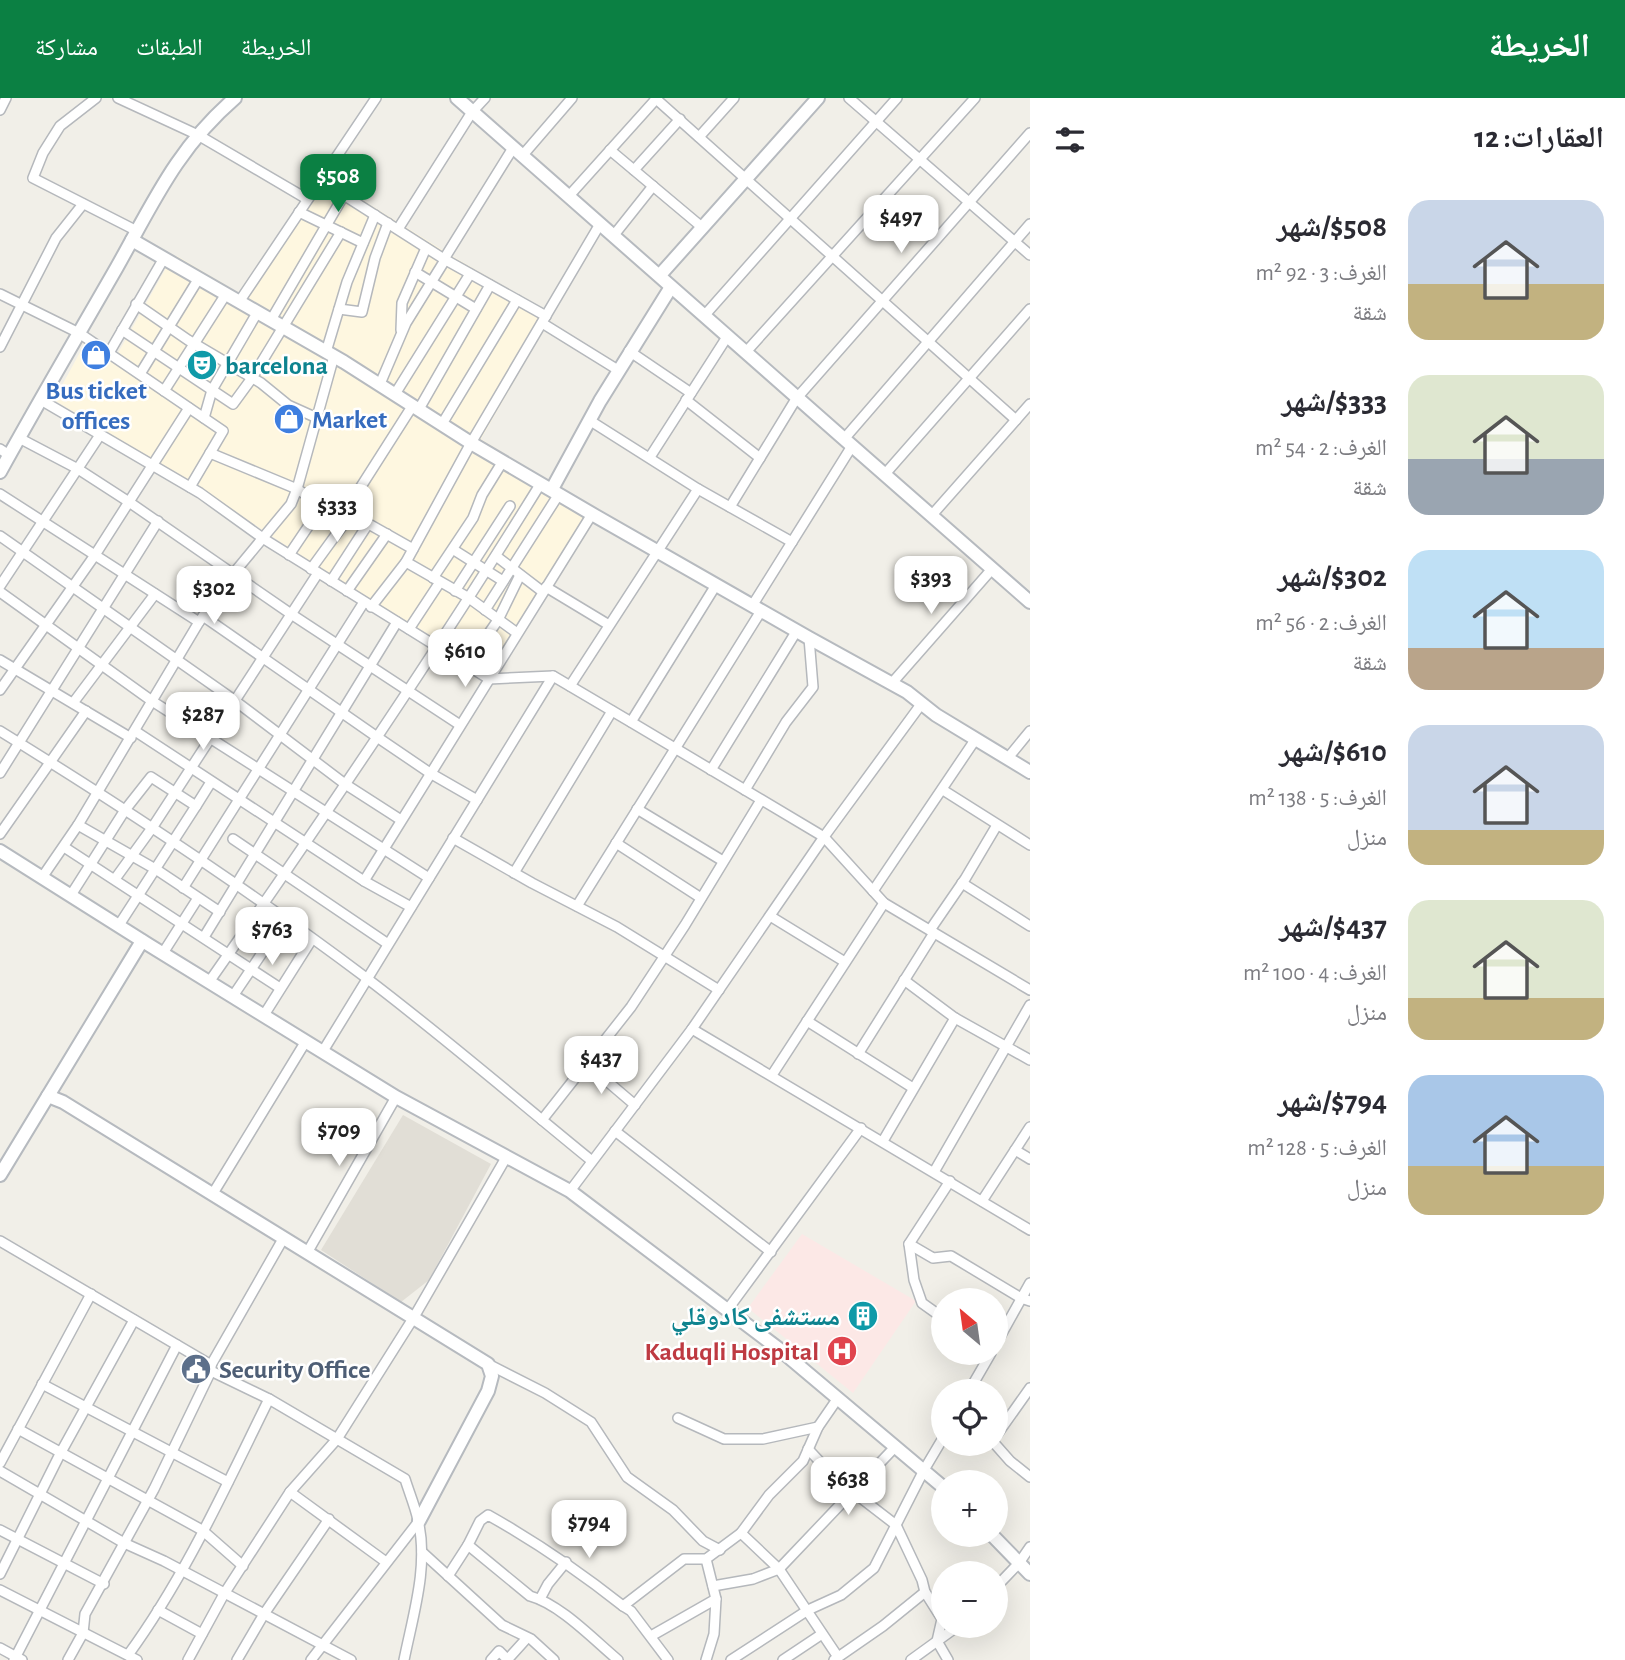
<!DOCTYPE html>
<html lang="ar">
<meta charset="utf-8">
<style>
body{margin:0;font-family:"Alegreya Sans","Noto Naskh Arabic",sans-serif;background:#f7f7f7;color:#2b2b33;direction:rtl;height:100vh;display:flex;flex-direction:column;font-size:26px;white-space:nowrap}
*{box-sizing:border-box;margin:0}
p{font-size:23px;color:#7c7c81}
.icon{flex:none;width:38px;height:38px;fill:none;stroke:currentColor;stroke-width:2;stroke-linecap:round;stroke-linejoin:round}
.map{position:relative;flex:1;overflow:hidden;direction:ltr}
.sheet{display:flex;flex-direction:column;background:#fff;width:595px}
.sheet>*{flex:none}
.needle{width:46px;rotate:331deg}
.buttons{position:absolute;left:931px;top:1190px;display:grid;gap:14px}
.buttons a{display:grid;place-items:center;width:77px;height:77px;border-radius:50%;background:#fff;box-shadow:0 7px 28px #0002;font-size:35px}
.price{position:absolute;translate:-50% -60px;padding:0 16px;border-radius:14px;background:#fff;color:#222;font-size:23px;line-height:46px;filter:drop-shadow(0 2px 4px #0008)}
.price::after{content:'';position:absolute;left:50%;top:42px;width:21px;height:16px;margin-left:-10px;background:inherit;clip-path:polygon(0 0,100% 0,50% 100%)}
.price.current{background:#0b8043;color:#fff}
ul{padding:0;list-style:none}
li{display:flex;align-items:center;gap:21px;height:175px;padding:0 21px}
li span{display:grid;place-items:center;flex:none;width:196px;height:140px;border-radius:21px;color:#555}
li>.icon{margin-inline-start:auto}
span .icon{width:84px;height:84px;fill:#fffc;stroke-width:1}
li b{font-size:30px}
h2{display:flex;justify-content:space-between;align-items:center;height:84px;padding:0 21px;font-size:30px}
header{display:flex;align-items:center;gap:42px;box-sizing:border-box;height:98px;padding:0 35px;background:#0b8043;color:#fff}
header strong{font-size:33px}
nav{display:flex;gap:38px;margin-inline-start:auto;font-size:24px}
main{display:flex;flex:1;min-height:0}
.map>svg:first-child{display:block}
.commercial{fill:#fef7e0}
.education{fill:#e1ded6}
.medical{fill:#fce8e6}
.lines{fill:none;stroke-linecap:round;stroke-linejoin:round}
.street-casing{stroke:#b5b8bc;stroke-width:12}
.secondary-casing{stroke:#b6babf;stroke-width:16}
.street{stroke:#fff;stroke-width:9}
.secondary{stroke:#fff;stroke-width:12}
.labels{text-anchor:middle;stroke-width:5;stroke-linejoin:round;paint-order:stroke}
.culture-label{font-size:26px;font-weight:bold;fill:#0d838f;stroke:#fff;text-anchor:start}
.shop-label{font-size:26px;font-weight:bold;fill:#366cbe;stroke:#fff}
.health-label{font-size:26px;font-weight:bold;fill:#be3a42;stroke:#fff;text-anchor:end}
.service-label{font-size:26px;font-weight:bold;fill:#4e5e75;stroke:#fff;text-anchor:start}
</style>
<header>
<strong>الخريطة</strong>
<nav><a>الخريطة</a><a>الطبقات</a><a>مشاركة</a></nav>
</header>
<main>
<section class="sheet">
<h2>العقارات: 12<svg class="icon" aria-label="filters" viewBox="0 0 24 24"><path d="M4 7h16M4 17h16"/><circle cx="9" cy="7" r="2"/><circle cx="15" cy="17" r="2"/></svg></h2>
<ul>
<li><span style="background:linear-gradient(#c9d6e8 60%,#c2b280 0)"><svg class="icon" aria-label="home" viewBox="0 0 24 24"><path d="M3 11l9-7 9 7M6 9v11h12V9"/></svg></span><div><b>$508/شهر</b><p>الغرف: 3 · 92 m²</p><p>شقة</p></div></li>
<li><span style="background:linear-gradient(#dfe7d0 60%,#9aa5b1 0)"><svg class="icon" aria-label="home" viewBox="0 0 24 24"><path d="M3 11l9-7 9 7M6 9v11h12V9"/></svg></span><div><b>$333/شهر</b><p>الغرف: 2 · 54 m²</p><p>شقة</p></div></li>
<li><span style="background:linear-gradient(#bfe0f5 70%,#b9a48a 0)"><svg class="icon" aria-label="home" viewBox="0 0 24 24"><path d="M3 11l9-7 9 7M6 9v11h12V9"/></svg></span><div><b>$302/شهر</b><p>الغرف: 2 · 56 m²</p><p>شقة</p></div></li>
<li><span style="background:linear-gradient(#c9d6e8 75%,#c2b280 0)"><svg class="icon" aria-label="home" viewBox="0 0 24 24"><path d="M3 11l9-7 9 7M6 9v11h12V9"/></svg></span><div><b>$610/شهر</b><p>الغرف: 5 · 138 m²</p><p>منزل</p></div></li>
<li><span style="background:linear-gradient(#dfe7d0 70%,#c2b280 0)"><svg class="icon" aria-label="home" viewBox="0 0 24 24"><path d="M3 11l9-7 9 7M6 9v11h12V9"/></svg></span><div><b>$437/شهر</b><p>الغرف: 4 · 100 m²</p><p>منزل</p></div></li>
<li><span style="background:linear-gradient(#a9c7e8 65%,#c2b280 0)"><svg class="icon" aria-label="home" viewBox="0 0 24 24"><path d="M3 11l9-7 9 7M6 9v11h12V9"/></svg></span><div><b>$794/شهر</b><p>الغرف: 5 · 128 m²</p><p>منزل</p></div></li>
</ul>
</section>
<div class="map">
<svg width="1030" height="1562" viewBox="0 0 1030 1562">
<rect width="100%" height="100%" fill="#f1efe8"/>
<polygon class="commercial" points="318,77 331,82 452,158 553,216 481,341 598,414 497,576 344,487 211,397 54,302 85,245 114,262 166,170 177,158 241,196"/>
<polygon class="education" points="403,1017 491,1066 429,1182 401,1204 321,1152"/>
<polygon class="medical" points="802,1136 916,1203 853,1295 748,1210"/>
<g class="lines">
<g class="street-casing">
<g id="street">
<polyline points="96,0 60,28 43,55 33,80 137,133"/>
<polyline points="118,0 198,37 307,101"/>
<polyline points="655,0 1016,322"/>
<polyline points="849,0 1030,157"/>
<polyline points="0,12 6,0"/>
<polyline points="699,39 734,0"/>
<polyline points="610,52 703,130"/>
<polyline points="522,58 572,0"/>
<polyline points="634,72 680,21"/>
<polyline points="320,82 444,161 546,218"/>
<polyline points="568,99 657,0"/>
<polyline points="299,114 363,145"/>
<polyline points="398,131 472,14 485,0"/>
<polyline points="614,137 653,88"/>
<polyline points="444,161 513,50"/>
<polyline points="415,174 476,211"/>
<polyline points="0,196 79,235 223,333 190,389"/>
<polyline points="239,204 376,0"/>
<polyline points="136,206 188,242 261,285 288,307 317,320"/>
<polyline points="339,211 362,214 375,160 388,125"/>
<polyline points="704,218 897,0"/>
<polyline points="271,222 344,97"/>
<polyline points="542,225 618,272"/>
<polyline points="122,232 233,306 252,280 341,134"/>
<polyline points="401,232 402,205 426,150"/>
<polyline points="0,249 56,140 83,106"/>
<polyline points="629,253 691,295"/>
<polyline points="326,254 347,184 375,117"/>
<polyline points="109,255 164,160"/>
<polyline points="745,255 975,0"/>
<polyline points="140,276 199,180"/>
<polyline points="380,286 406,225 445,162"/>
<polyline points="164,293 226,196"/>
<polyline points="395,296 470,176"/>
<polyline points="41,302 200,395 264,441 489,581 553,578 631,624 824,739 884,805 1030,892"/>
<polyline points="686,302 760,360"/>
<polyline points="419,311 490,187"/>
<polyline points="204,320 212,292 257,215"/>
<polyline points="589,322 698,391 792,444"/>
<polyline points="442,326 517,202"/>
<polyline points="19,340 78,371 129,404 291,516 460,627"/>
<polyline points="844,341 1030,126"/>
<polyline points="0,351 9,357"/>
<polyline points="210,355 297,391 346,423"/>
<polyline points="650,359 727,239"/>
<polyline points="885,376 1030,211"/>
<polyline points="0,396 199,524"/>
<polyline points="730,409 796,301 1030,35"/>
<polyline points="932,417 1030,306"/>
<polyline points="341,420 413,307"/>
<polyline points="0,438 234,602 345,686 401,722"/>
<polyline points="454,452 503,483"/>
<polyline points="289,457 322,408"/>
<polyline points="496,458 543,494"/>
<polyline points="406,464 469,500 517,535"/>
<polyline points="311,471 351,416 413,451"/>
<polyline points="433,480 473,420 482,397 503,363"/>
<polyline points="331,483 368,426"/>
<polyline points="0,488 100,337"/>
<polyline points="546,489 609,527"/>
<polyline points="347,493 387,436"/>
<polyline points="455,493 510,408"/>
<polyline points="0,494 152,603 429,780"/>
<polyline points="752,508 852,348"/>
<polyline points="371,509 406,464 471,345 600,126"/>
<polyline points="485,512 559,396"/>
<polyline points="203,518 377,639 430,675 477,702"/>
<polyline points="409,531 440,484"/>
<polyline points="0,562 131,640"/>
<polyline points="467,567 498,522 520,477"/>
<polyline points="892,585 992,471"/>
<polyline points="570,588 698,391"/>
<polyline points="0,592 95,457 189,310"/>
<polyline points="73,605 155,496"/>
<polyline points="631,624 716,487"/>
<path d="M0,633C125,710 248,791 365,879C443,938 517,1002 592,1063"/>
<polyline points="135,633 364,783 411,809"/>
<polyline points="1007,661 1030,633"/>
<polyline points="711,672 796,534"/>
<polyline points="0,675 158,423"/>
<polyline points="745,692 786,624 813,589 809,540"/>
<polyline points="943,692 1030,747"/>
<polyline points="196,708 211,684"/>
<polyline points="637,711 723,763"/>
<polyline points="78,727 157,772 220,814"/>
<polyline points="0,736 86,613"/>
<polyline points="453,740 532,785 617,829 719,892"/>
<polyline points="233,741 388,846"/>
<polyline points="616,745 701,800"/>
<polyline points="64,749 280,890"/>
<polyline points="514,775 612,613"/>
<polyline points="43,778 78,727 199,524 233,476 291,406 297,391 334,258"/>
<polyline points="115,781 152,730 318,475"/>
<polyline points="364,783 592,416"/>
<polyline points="962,785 1030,828"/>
<polyline points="183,790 364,504"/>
<polyline points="873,793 975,642"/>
<polyline points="71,797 125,712 151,679 196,708 119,827"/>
<polyline points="577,808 761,513"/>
<polyline points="770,818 845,864"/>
<polyline points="930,832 965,781 997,727"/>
<polyline points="204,839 397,524"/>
<polyline points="163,855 198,800"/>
<polyline points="904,882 955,920 1030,962"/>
<path d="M209,884C324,720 436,555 541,385"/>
<polyline points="233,898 285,821"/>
<polyline points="264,917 312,841"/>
<polyline points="807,923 913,990"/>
<polyline points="692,931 1030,1132"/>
<polyline points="323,953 553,578"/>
<polyline points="858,956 934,835"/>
<polyline points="587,966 635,1007"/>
<polyline points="772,977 884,805"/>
<polyline points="542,1022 631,909 685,827 761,702"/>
<polyline points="615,1033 771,1154"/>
<polyline points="883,1043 955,920"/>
<polyline points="1015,1052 1030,1061"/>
<polyline points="934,1074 1030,907"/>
<polyline points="570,1093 692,931 826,736 922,605"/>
<polyline points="212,1097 306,943"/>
<polyline points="982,1103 1030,1029"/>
<path d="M0,1143L211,1267V1273L269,1301L405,1381C409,1394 415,1408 418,1422C429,1468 413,1517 404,1562"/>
<polyline points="909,1146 933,1160 951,1158 1021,1200 1030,1203"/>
<polyline points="307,1155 396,999"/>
<polyline points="728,1211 861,1030"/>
<polyline points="943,1220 922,1205 914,1182 909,1146 950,1083"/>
<polyline points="996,1246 1030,1185"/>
<polyline points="488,1266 545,1295 591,1324 627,1379 673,1412 703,1443 720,1452"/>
<polyline points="211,1267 283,1141"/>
<polyline points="42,1286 228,1384"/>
<polyline points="969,1293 991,1255"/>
<polyline points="678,1320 724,1341 763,1341 818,1329"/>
<polyline points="18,1331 202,1432 243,1468"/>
<polyline points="996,1338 1030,1290"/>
<polyline points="995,1346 1010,1363 1030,1379"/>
<polyline points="808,1351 835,1380 896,1427 922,1482 925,1494 942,1521 937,1543 948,1562"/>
<polyline points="0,1365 91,1196"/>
<polyline points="0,1373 124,1445 164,1463 351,1562"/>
<polyline points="290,1394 386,1464"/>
<polyline points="0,1432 104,1486"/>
<polyline points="741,1435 779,1471 838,1559"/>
<polyline points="422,1454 502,1527 531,1541 554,1562"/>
<polyline points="0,1476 60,1356 134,1222"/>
<polyline points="448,1478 468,1447"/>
<polyline points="713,1488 753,1481 779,1471 896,1348"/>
<polyline points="996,1489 1019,1465 1030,1449"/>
<polyline points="0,1492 137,1562"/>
<polyline points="540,1501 548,1486 566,1464"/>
<polyline points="623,1508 684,1461 706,1461 741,1435 769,1397 803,1363 818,1329 838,1300"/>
<polyline points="158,1512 202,1536"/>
<polyline points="651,1538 716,1501"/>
<polyline points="0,1550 22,1562"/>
<path d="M128,1557C185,1479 226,1388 269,1301"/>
<polyline points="508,1561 527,1540"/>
<polyline points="14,1562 177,1247"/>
<polyline points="68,1562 83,1535 85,1516 154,1391 211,1273"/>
<polyline points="188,1562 224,1496 290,1394 337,1341 414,1219 507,1058"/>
<polyline points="237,1562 264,1516 329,1421"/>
<polyline points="311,1562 419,1423"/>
<polyline points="491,1562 499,1553 508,1562"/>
<path d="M618,1562C594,1542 560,1506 530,1498L468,1447L480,1423L488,1417C536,1444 580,1474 623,1508L631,1513L668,1562"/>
<polyline points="706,1562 714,1536 716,1501 706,1461"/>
<polyline points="731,1562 808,1512 841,1497 874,1470 924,1372 943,1340"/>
<polyline points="783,1562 822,1536"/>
<polyline points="834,1562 883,1528 925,1494"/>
<polyline points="911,1562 958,1528"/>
</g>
</g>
<g class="secondary-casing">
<g id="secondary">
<path d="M457,0C647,169 839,336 1030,504"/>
<polyline points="132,142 344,264 471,345 592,416 809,540 907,594 936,617 1030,674"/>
<polyline points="660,177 818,0"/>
<path d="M0,374C38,305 78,237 117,169C153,105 177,50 235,0"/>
<polyline points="552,391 600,303 671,189"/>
<polyline points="0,753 149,847 396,999 570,1093 779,1251 943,1389"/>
<polyline points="48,998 63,1004 488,1266 492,1278 488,1293 419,1423"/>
<polyline points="0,1077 142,843"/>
<polyline points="992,1437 1030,1476"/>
</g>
</g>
<use href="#street" class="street"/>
<use href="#secondary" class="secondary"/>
</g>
<defs>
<g id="shop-disc" transform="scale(1.575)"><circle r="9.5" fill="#3f7fe0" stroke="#fff"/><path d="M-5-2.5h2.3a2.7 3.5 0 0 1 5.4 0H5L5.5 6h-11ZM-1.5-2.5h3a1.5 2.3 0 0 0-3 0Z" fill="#fff"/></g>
<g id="theatre-disc" transform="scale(1.575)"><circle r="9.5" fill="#0f9aa8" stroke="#fff"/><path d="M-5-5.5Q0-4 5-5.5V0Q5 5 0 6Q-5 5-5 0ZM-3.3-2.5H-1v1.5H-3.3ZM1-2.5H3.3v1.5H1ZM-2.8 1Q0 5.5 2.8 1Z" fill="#fff"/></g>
<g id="building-disc" transform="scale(1.575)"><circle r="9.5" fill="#0f9aa8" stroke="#fff"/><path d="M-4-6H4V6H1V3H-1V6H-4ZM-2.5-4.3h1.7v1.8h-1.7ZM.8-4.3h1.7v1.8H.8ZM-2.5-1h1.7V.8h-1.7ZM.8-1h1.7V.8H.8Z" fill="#fff"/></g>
<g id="hospital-disc" transform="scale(1.575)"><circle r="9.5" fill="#e0444e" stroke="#fff"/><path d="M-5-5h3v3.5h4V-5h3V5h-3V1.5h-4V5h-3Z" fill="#fff"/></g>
<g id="civic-disc" transform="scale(1.575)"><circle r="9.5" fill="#5c6f8a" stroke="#fff"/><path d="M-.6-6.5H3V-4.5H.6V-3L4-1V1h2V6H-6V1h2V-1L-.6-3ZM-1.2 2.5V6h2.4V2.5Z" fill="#fff"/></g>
</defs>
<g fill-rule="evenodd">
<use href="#shop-disc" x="96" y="257"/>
<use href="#theatre-disc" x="202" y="267"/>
<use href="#shop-disc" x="289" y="321"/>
<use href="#building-disc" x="863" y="1218"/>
<use href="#hospital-disc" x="842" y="1253"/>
<use href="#civic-disc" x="196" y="1271"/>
</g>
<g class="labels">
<g class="culture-label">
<text x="225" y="276">barcelona</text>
<text x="840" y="1227" text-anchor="end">مستشفى كادوقلي</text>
</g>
<g class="shop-label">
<text x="96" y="301">Bus ticket<tspan x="96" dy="30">offices</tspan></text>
<text x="312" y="330" text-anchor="start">Market</text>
</g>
<g class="health-label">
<text x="819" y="1262">Kaduqli Hospital</text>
</g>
<g class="service-label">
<text x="219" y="1280">Security Office</text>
</g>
</g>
</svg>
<div class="buttons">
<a><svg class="needle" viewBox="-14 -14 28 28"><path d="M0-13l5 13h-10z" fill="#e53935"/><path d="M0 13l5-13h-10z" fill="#7c7c81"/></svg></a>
<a><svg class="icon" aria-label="locate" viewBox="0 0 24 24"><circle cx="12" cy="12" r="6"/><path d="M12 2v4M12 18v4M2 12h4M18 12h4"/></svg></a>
<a>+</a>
<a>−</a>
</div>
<b class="price current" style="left:338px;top:116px">$508</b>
<b class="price" style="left:901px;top:157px">$497</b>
<b class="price" style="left:337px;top:446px">$333</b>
<b class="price" style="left:931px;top:518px">$393</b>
<b class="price" style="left:214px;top:528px">$302</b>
<b class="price" style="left:465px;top:591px">$610</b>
<b class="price" style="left:203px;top:654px">$287</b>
<b class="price" style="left:272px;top:869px">$763</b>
<b class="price" style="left:601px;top:998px">$437</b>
<b class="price" style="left:339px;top:1070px">$709</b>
<b class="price" style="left:848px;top:1419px">$638</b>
<b class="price" style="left:589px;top:1462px">$794</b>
</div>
</main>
